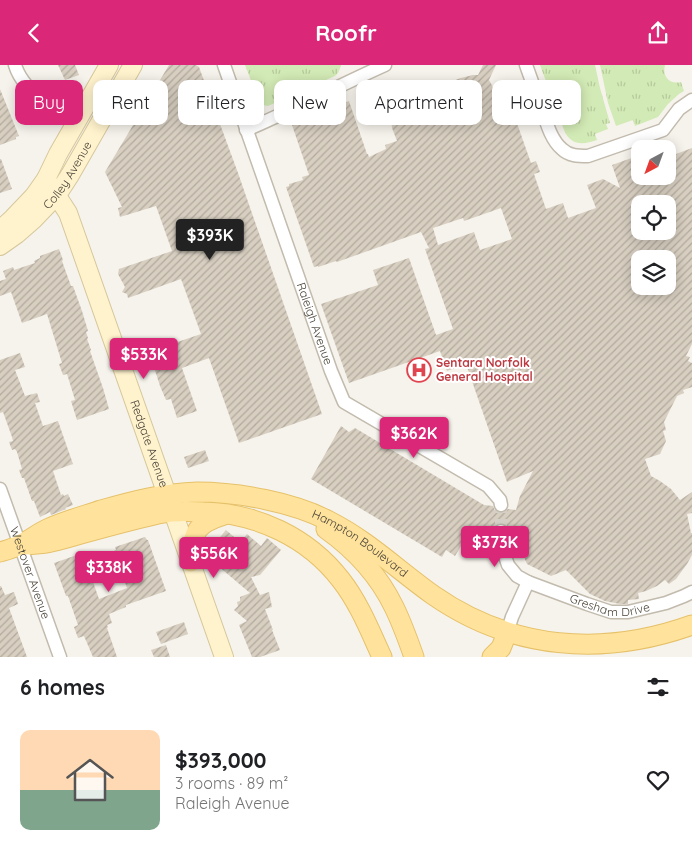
<!DOCTYPE html>
<meta charset="utf-8">
<style>
body{margin:0;font-family:Quicksand,sans-serif;background:#f2f2f2;color:#202124;height:100vh;display:flex;flex-direction:column;font-size:19px;white-space:nowrap}
*{box-sizing:border-box;margin:0}
p{font-size:16px;color:#757577}
.icon{flex:none;width:28px;height:28px;fill:none;stroke:currentColor;stroke-width:2;stroke-linecap:round;stroke-linejoin:round}
.map{position:relative;height:592px;overflow:hidden}
.details{display:flex;flex-direction:column;background:#fff;flex:1}
.details>*{flex:none}
.top-card{position:absolute;left:15px;top:15px;width:662px;height:45px;display:flex;gap:10px}
.needle{width:32px;rotate:221deg}
.controls{position:absolute;left:631px;top:75px;display:grid;gap:10px}
.controls a{display:grid;place-items:center;width:45px;height:45px;border-radius:10px;background:#fff;box-shadow:0 2px 12px #0003;font-size:25px}
.price{position:absolute;translate:-50% -42px;padding:0 11px;border-radius:5px;background:#db2777;color:#fff;font-size:16px;line-height:32px;filter:drop-shadow(0 1px 2px #0008)}
.price::after{content:'';position:absolute;left:50%;top:30px;width:15px;height:11px;margin-left:-8px;background:inherit;clip-path:polygon(0 0,100% 0,50% 100%)}
.price.on{background:#222;color:#fff}
ul{padding:0;list-style:none}
li{display:flex;align-items:center;gap:15px;height:125px;padding:0 20px}
li span{display:grid;place-items:center;flex:none;width:140px;height:100px;border-radius:10px;color:#555}
li>.icon{margin-inline-start:auto}
span .icon{width:60px;height:60px;fill:#fffc;stroke-width:1}
li b{font-size:21px}
h2{display:flex;justify-content:space-between;align-items:center;height:60px;padding:0 20px;font-size:21px}
.tag{padding:0 18px;border-radius:10px;background:#fff;box-shadow:0 2px 12px #0003;font-size:18px;line-height:45px}
.tag.on{background:#db2777;color:#fff}
header{display:flex;justify-content:space-between;align-items:center;height:65px;padding:0 20px;background:#db2777;color:#fff;font-size:22px;font-weight:800}
.map>svg:first-child{display:block}
.grass{fill:url(#grass-tufts)}
.building{fill:url(#building-hatch);fill-rule:evenodd}
.lines{fill:none;stroke-linecap:round;stroke-linejoin:round}
.street-tunnel{stroke:#d4d0c8;stroke-width:12;stroke-dasharray:12 6;stroke-linecap:butt}
.street-casing{stroke:#c2bbae;stroke-width:15}
.secondary-casing{stroke:#d6c79b;stroke-width:20}
.primary-casing{stroke:#e6c16a;stroke-width:21}
.street{stroke:#fff;stroke-width:12}
.secondary{stroke:#fff3cd;stroke-width:18}
.primary{stroke:#ffe39c;stroke-width:19}
.labels{text-anchor:middle;stroke-width:4;stroke-linejoin:round;paint-order:stroke}
.street-label{font-size:12px;fill:#4b4439;stroke:#fff}
.health-label{font-size:12px;font-weight:bold;fill:#be3a42;stroke:#fff;text-anchor:start}
</style>
<header><svg class="icon" aria-label="back" viewBox="0 0 24 24"><path d="M15 5l-7 7 7 7"/></svg>Roofr<svg class="icon" aria-label="share" viewBox="0 0 24 24"><path d="M12 15V3M7 8l5-5 5 5M5 13v7h14v-7"/></svg></header>
<div class="map">
<svg width="692" height="592" viewBox="0 0 692 592">
<defs>
<pattern id="grass-tufts" width="24" height="20" patternUnits="userSpaceOnUse" patternTransform="scale(1.25)"><rect width="24" height="20" fill="#d2eab5"/><path d="M3 7l-1-3M5 7V3M7 7l1-3M15 17l-1-3M17 17v-4M19 17l1-3" fill="none" stroke="#b6ca9c"/></pattern>
<pattern id="building-hatch" width="6" height="6" patternUnits="userSpaceOnUse" patternTransform="scale(1.25)"><rect width="6" height="6" fill="#d8cfc1"/><path d="M-1 1l2-2M0 6l6-6M5 7l2-2" fill="none" stroke="#b1aa9e"/></pattern>
</defs>
<rect width="100%" height="100%" fill="#f6f3ec"/>
<g class="grass">
<polygon points="245,0 341,0 341,1 338,8 335,11 268,41 263,40 259,36"/>
<path d="M540,0H595L600,23L610,58L606,59L608,64L595,69L597,75C583,80 571,81 564,65Z"/>
<path d="M600,0H665C662,11 669,20 681,17L684,26L679,29L668,39L658,52L635,61L633,55L616,61L608,38Z"/>
</g>
<g class="building">
<polygon points="58,0 75,0 79,10 65,15"/>
<polygon points="169,0 196,0 199,2 238,108 322,349 239,378 209,293 182,303 197,346 177,353 171,334 166,335 160,321 151,293 156,291 154,285 201,269 181,214 128,233 127,229 122,227 125,222 118,209 119,204 172,186 156,141 120,152 118,143 122,142 105,107"/>
<path d="M483,0H496L489,15L493,22L496,30L497,29L498,33L507,30L531,98L536,96L540,107L534,109L546,144L563,138L568,153L596,143L587,120L603,114L620,123L612,100L640,90V111H668V92L692,83V279L686,291L690,292L688,296L692,298V322L683,325L684,328L677,331L664,357L666,365L663,366L666,376L660,389L645,394L651,411L660,416L671,424L680,435L692,427V448L687,449L691,468H692V490L687,499L676,514L669,519L665,515L657,521L646,526L638,528L639,534L628,535V539H620L605,536L590,529L566,505L551,511L527,499L519,481L516,463H508L505,459L501,458L496,460L493,465L487,466L486,463H472L455,491L446,485L442,492L311,414L341,361L349,367L355,363L484,440L493,441L495,446L499,448H503L508,444L516,445L520,431L533,406L507,417L466,299L447,306L440,286L349,318L321,239L378,220L373,205L409,193L436,270L453,264L425,184L429,183L421,167L337,197L336,196L318,202V201L314,202L286,122L289,121V119L303,115L302,112L309,110L292,60L320,49V47L349,36L367,89H368L369,92L386,84L385,80L397,76L392,63L391,54L394,44L400,36L409,31L461,13L473,10H478ZM640,139H668V166H640ZM501,143L512,174L480,185L474,167L438,180L433,163L463,153L464,156ZM640,194H668V221H640Z"/>
<polygon points="0,24 19,71 16,72 16,74 0,80"/>
<polygon points="0,94 1,94 12,124 0,128"/>
<polygon points="59,184 63,195 62,196 71,221 73,221 82,246 88,266 86,267 88,273 87,274 91,285 90,286 103,323 109,344 77,355 71,336 75,335 67,309 63,310 59,299 62,298 47,249 22,258 11,227 0,231 0,216 6,214 3,206 13,202 14,205 35,198 34,196 40,193 40,191"/>
<polygon points="20,288 25,302 15,305 25,331 37,328 40,337 35,338 43,361 58,356 73,399 53,406 61,430 63,429 64,431 68,429 73,440 65,443 66,444 51,450 50,447 40,452 34,436 32,436 24,413 22,413 19,405 22,404 17,387 15,384 12,385 9,377 13,376 12,372 3,347 0,348 0,295"/>
<polygon points="205,385 209,396 188,403 184,392"/>
<polygon points="226,465 240,477 247,469 261,481 267,473 281,485 260,510 251,512 260,530 269,527 272,542 265,544 273,565 272,565 280,585 260,592 252,592 239,560 247,556 234,545 238,541 237,537 240,536 240,532 250,528 218,501 212,482"/>
<polygon points="145,472 147,475 148,475 166,526 126,540 126,542 109,549 112,558 107,560 108,562 107,563 117,592 93,592 84,571 78,573 74,562 78,560 68,531 66,531 54,498 77,490 87,516 92,514 99,534 127,523 114,486 116,485 115,482"/>
<polygon points="0,521 1,521 5,530 14,527 18,539 9,543 27,592 0,592"/>
<polygon points="184,557 188,569 161,579 156,567"/>
<polygon points="166,580 170,592 154,592 151,585"/>
</g>
<g class="lines">
<polyline class="street-tunnel" points="501,466 501,440"/>
<g class="street-casing">
<g id="street">
<path d="M15,0C20,16 31,26 44,35"/>
<path id="s1" d="M224,0L331,306L344,337L488,421L500,435L501,440"/>
<path d="M526,0C531,14 536,28 541,41C546,55 550,74 562,84C569,91 578,91 588,91L663,65L679,44L692,35"/>
<path d="M246,65C293,45 338,21 385,0"/>
<path id="s2" d="M0,424L60,592"/>
<path id="s3" d="M501,466L502,482L508,500L517,511L528,517L587,539L611,547H628L666,538L684,531L692,527"/>
<polyline points="507,568 512,552 528,517"/>
</g>
</g>
<g class="secondary-casing">
<g id="secondary">
<path id="s4" d="M46,114L68,148L224,592"/>
<polyline points="0,165 13,153 34,131 46,114 58,89 109,0"/>
<path id="s5" d="M0,181L17,169L33,155L57,130L70,110L133,0"/>
</g>
</g>
<g class="primary-casing">
<g id="primary">
<path d="M326,464C354,484 379,511 394,542C402,558 408,575 414,592"/>
<path d="M25,480C34,479 43,479 51,477C61,475 71,472 81,469C106,462 132,455 158,449C173,446 188,446 203,447C256,448 308,472 341,515C359,538 370,566 382,592"/>
<path id="s6" d="M0,487C7,485 15,483 21,479C30,475 38,468 47,464C64,456 83,451 101,445C133,436 163,428 197,427C237,427 293,437 329,456C367,475 398,505 433,530C512,585 603,592 692,560"/>
<path d="M191,497C194,467 193,460 224,450"/>
<polyline points="492,592 501,583 507,568"/>
</g>
</g>
<use href="#street" class="street"/>
<use href="#secondary" class="secondary"/>
<use href="#primary" class="primary"/>
</g>
<defs>
<g id="hospital-ring" transform="scale(1.25)"><circle r="9.5" fill="#fff" stroke="#e0444e" stroke-width="1.5"/><path d="M-5-5h3v3.5h4V-5h3V5h-3V1.5h-4V5h-3Z" fill="#e0444e"/></g>
</defs>
<g fill-rule="evenodd">
<use href="#hospital-ring" x="419" y="305"/>
</g>
<g class="labels">
<g class="street-label">
<text dy="4" stroke="none"><textPath href="#s5" startOffset="99">Colley Avenue</textPath></text>
<text dy="4" stroke="none"><textPath href="#s1" startOffset="274">Raleigh Avenue</textPath></text>
<text dy="4" stroke="none"><textPath href="#s4" startOffset="285">Redgate Avenue</textPath></text>
<text dy="4" stroke="none"><textPath href="#s6" startOffset="382">Hampton Boulevard</textPath></text>
<text dy="4" stroke="none"><textPath href="#s2" startOffset="89">Westover Avenue</textPath></text>
<text dy="4" stroke="none"><textPath href="#s3" startOffset="148">Gresham Drive</textPath></text>
</g>
<g class="health-label">
<text x="436" y="302">Sentara Norfolk<tspan x="436" dy="14">General Hospital</tspan></text>
</g>
</g>
</svg>
<div class="controls">
<a><svg class="needle" viewBox="-14 -14 28 28"><path d="M0-13l5 13h-10z" fill="#e53935"/><path d="M0 13l5-13h-10z" fill="#757577"/></svg></a>
<a><svg class="icon" aria-label="locate" viewBox="0 0 24 24"><circle cx="12" cy="12" r="6"/><path d="M12 2v4M12 18v4M2 12h4M18 12h4"/></svg></a>
<a><svg class="icon" aria-label="layers" viewBox="0 0 24 24"><path d="M12 4l9 5-9 5-9-5zM3 14l9 5 9-5"/></svg></a>
</div>
<b class="price on" style="left:210px;top:196px">$393K</b>
<b class="price" style="left:144px;top:315px">$533K</b>
<b class="price" style="left:414px;top:394px">$362K</b>
<b class="price" style="left:495px;top:503px">$373K</b>
<b class="price" style="left:214px;top:514px">$556K</b>
<b class="price" style="left:109px;top:528px">$338K</b>
<div class="top-card">
<a class="tag on">Buy</a>
<a class="tag">Rent</a>
<a class="tag">Filters</a>
<a class="tag">New</a>
<a class="tag">Apartment</a>
<a class="tag">House</a>
</div>
</div>
<section class="details">
<h2>6 homes<svg class="icon" aria-label="filters" viewBox="0 0 24 24"><path d="M4 7h16M4 17h16"/><circle cx="9" cy="7" r="2"/><circle cx="15" cy="17" r="2"/></svg></h2>
<ul>
<li><span style="background:linear-gradient(#ffd9b3 60%,#7fa58c 0)"><svg class="icon" aria-label="home" viewBox="0 0 24 24"><path d="M3 11l9-7 9 7M6 9v11h12V9"/></svg></span><div><b>$393,000</b><p>3 rooms · 89 m²</p><p>Raleigh Avenue</p></div><svg class="icon" aria-label="heart" viewBox="0 0 24 24"><path d="M12 20l-8-8c-3-5 5-10 8-4 3-6 11-1 8 4z"/></svg></li>
</ul>
</section>
